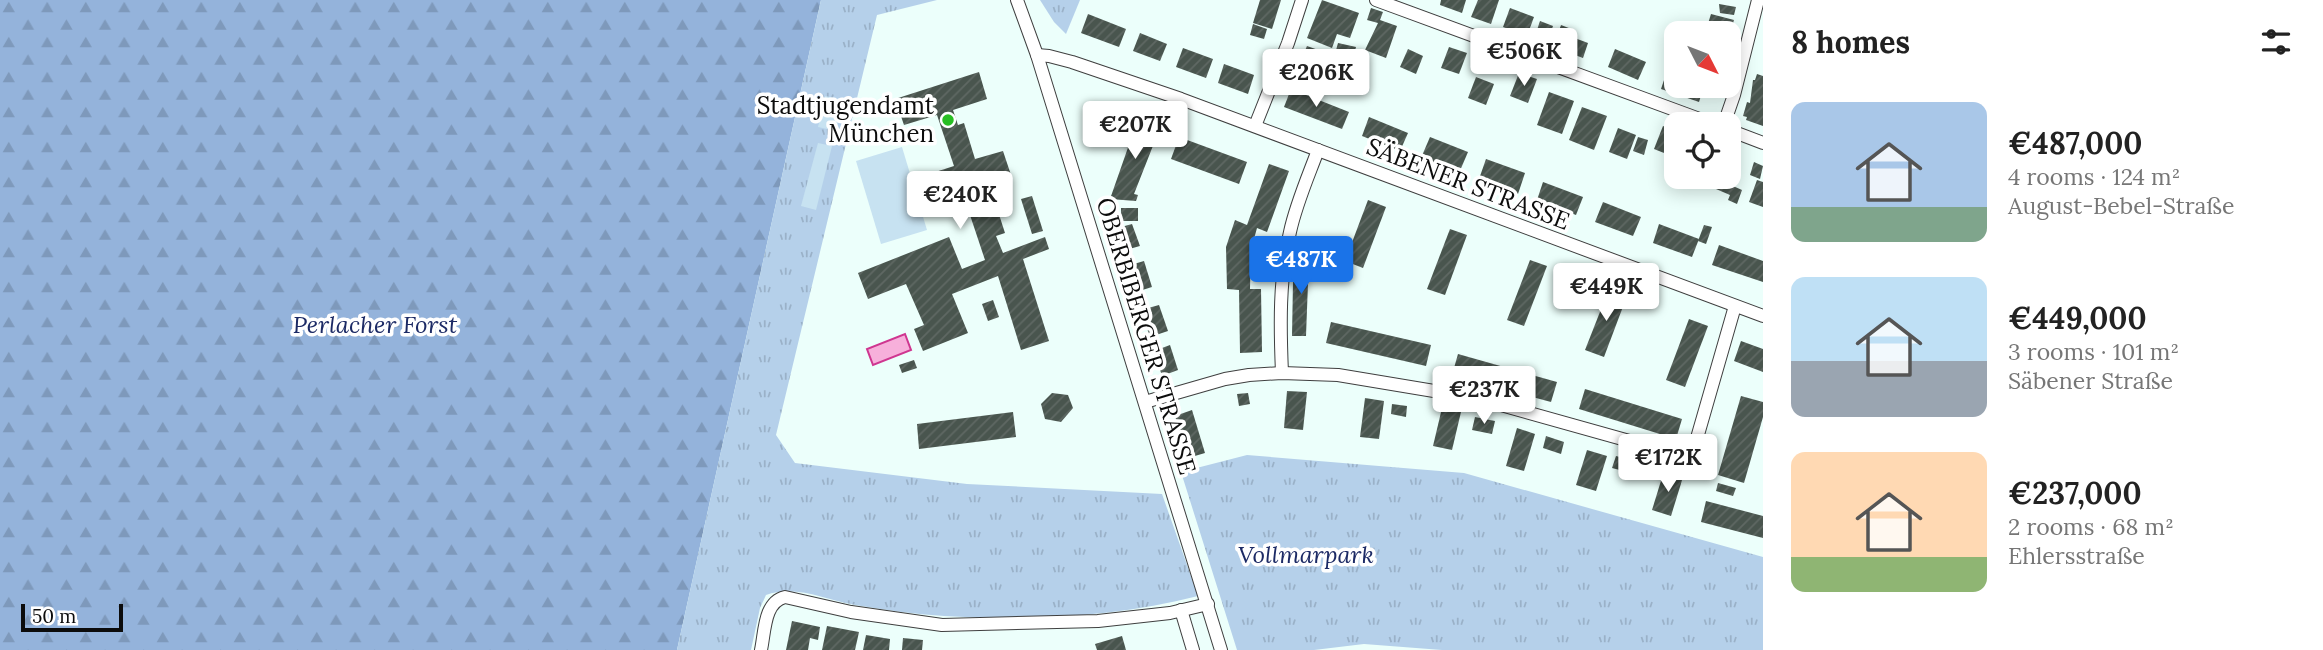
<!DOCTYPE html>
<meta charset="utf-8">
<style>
body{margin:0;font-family:Lora,serif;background:#f6f6f6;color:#222;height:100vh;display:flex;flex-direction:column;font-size:26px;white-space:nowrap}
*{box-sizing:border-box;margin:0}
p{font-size:23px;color:#767676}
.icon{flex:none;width:38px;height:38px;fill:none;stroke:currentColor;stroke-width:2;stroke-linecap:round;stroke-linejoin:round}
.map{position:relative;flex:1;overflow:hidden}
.details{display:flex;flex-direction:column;background:#fff;width:560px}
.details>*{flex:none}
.needle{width:46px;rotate:132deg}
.buttons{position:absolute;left:1664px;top:21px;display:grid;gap:14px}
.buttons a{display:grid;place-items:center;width:77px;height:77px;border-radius:14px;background:#fff;box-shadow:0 4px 18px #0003;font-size:35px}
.scale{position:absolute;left:21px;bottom:18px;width:102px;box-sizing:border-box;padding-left:7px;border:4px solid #0c0c0c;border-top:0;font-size:19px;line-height:24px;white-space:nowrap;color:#0c0c0c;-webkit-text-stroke:5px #fff;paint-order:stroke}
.price{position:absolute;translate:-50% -60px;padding:0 16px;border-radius:7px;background:#fff;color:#222;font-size:23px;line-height:46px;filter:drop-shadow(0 2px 4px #0008)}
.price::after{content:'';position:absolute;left:50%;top:42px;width:21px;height:16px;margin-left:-10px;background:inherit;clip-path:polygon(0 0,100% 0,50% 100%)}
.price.active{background:#1a73e8;color:#fff}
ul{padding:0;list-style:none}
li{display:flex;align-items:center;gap:21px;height:175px;padding:0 28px}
li span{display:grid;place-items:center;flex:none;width:196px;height:140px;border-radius:14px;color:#555}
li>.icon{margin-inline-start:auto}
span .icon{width:84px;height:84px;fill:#fffc;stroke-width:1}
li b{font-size:30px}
h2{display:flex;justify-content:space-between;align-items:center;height:84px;padding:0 28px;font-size:30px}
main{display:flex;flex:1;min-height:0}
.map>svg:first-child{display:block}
.forest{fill:url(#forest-firs)}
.park{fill:url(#park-tufts)}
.pitch{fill:#c7e2f1}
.water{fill:#f7b0db;stroke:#cf3690;stroke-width:2}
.building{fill:url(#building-hatch)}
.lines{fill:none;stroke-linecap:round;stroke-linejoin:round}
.street-casing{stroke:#3f3f3f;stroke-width:14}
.street{stroke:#fff;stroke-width:12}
.poi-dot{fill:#28be23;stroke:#fff;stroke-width:2.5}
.labels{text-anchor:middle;stroke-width:7;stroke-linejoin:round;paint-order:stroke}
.poi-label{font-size:24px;fill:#0c0c0c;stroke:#fff;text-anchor:end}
.street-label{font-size:24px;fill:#0c0c0c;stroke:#fff}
.park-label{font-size:24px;font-style:italic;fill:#1c2a65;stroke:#fff}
</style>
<main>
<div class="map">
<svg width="1763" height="650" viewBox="0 0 1763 650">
<defs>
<pattern id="forest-firs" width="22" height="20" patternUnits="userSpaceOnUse" patternTransform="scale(1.75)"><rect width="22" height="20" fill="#94b3db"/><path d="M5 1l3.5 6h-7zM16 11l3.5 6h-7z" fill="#7e99bb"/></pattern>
<pattern id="park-tufts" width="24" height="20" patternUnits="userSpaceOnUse" patternTransform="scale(1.75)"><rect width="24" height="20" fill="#b5d0ea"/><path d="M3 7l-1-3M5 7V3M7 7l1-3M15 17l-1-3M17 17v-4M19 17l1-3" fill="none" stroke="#9ab1c8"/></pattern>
<pattern id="building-hatch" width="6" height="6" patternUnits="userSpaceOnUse" patternTransform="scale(1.75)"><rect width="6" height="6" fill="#49554e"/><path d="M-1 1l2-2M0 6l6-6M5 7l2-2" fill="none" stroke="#5f6863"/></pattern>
</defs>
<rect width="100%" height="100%" fill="#ecfffb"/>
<polygon class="forest" points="0,0 821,0 677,650 0,650"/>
<g class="park">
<path d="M821,0H937L877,15L776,435L795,463L967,484L1162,494L1198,596C1116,617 1029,621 944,616C915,614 884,610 855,605C826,600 795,584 766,595L760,608L751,650H677Z"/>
<polygon points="1040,0 1080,0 1066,34 1054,22"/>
<polygon points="1247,455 1464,473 1763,557 1763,650 1442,650 1364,644 1314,650 1237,650 1181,472"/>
</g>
<g class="pitch">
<polygon points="825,96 844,100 836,131 818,127"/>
<polygon points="818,143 832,146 816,210 801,206"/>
<polygon points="902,147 927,230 881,244 856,161"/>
</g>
<polygon class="water" points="905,334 911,350 873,365 867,349"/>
<g class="building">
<polygon points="1260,0 1281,0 1272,29 1253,23"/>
<polygon points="1322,0 1359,13 1350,38 1337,34 1332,48 1307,38"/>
<polygon points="1441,0 1466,0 1462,13 1440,5"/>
<polygon points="1478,0 1499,0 1491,24 1471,17"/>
<polygon points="1719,4 1736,7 1734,15 1720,13"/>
<polygon points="1371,8 1383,12 1380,20 1397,26 1386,58 1365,50 1378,23 1367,20"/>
<polygon points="1510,8 1534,17 1527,36 1503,27"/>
<polygon points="1088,14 1126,29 1119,47 1081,33"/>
<polygon points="1711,14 1734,20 1730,33 1705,33"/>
<polygon points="1540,21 1553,26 1547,43 1534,39"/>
<polygon points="1253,24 1267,29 1264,39 1250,35"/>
<polygon points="1561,25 1574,30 1572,37 1588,43 1583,58 1553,47"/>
<polygon points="1140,33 1167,44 1160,61 1133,51"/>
<polygon points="1338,43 1356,47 1353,58 1335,54"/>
<polygon points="1307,46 1324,52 1322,59 1304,53"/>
<polygon points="1449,47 1467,53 1459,74 1441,68"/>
<polygon points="1183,48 1213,59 1206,78 1176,67"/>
<polygon points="1408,49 1423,56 1416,74 1400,67"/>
<polygon points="1615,49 1646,62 1638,80 1608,67"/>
<polygon points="1224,64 1254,75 1248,94 1218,83"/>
<polygon points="1668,68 1676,71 1676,86 1704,86 1699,102 1661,89"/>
<polygon points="979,72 987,99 953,110 958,125 964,123 975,159 1003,151 1012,178 978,189 982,205 995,202 1005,233 996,236 1003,253 1045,237 1049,249 1023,259 1049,341 1021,350 998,276 952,294 968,333 923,351 914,329 924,325 906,284 868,299 858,273 949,237 962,269 985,260 963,194 928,205 920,177 954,166 937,115 904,125 895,99"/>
<polygon points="1519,73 1537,79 1528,103 1510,96"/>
<polygon points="1757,74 1763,76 1763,126 1746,120 1747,117 1743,116 1747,102 1750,103 1753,80 1755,80"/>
<polygon points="1476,77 1494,84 1486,105 1468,98"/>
<polygon points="1291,89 1349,112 1342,129 1284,107"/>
<polygon points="1549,92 1574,101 1562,134 1537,125"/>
<polygon points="1582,107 1607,116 1594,150 1569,140"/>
<polygon points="1369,117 1408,133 1400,151 1362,136"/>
<polygon points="1138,119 1160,128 1134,194 1138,195 1136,201 1110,199"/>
<polygon points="1663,126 1676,131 1676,137 1669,155 1654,149"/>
<polygon points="1618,128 1636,135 1627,159 1609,152"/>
<polygon points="1179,137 1247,162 1239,184 1171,159"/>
<polygon points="1430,137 1468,152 1459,173 1421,158"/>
<polygon points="1638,137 1648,140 1644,155 1633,151"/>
<polygon points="1486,159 1525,173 1518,194 1479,179"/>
<polygon points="1754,162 1763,166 1760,179 1750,175"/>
<polygon points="1269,164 1289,171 1267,232 1257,228 1251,250 1250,289 1261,289 1262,352 1240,353 1239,290 1227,289 1226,247 1235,220 1247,225"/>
<polygon points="1729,164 1740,168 1733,186 1742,190 1737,204 1728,200 1730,195 1709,186 1713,177 1729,177"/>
<polygon points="1757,180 1763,182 1763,207 1749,202"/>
<polygon points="1543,182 1583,197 1576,215 1537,200"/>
<polygon points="1032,196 1043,231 1032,234 1021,199"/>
<polygon points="1368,200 1386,207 1363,268 1345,261"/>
<polygon points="1603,202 1641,217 1633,236 1595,222"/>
<rect x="1121" y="208" width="17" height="13"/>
<polygon points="1132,224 1140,246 1122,251 1114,229"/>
<polygon points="1659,224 1699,239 1692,257 1653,243"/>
<polygon points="1704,225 1712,227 1706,244 1698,241"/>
<polygon points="1450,229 1467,235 1445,295 1427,289"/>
<polygon points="1719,245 1763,261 1763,282 1712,265"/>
<polygon points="1303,254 1316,258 1308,283 1306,336 1292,336 1293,282"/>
<polygon points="1530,260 1547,266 1524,326 1507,320"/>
<polygon points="1144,261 1152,287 1136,292 1127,266"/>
<polygon points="1609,289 1627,296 1604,357 1585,350"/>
<polygon points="993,300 999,317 988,321 982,304"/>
<polygon points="1159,305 1168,331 1150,337 1141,310"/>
<polygon points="1689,319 1708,326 1685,387 1666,380"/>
<polygon points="1331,322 1431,345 1426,366 1326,343"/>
<polygon points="1741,341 1763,349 1763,372 1734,361"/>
<polygon points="1170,345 1178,370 1162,376 1154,351"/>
<polygon points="1458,354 1557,382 1551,402 1452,375"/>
<polygon points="914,360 917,368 902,373 899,365"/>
<polygon points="1585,389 1682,419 1676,439 1579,409"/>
<polygon points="1287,391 1307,392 1303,430 1284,428"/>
<polygon points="1052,393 1068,395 1073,408 1061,422 1045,419 1041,404"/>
<polygon points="1248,393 1250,404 1239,406 1237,394"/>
<polygon points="1741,396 1763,402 1763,417 1744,483 1718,475"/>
<polygon points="1365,398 1384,401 1379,439 1360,437"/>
<polygon points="1392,404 1407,406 1406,417 1391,414"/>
<polygon points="1442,408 1461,412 1452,450 1433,446"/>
<polygon points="1192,410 1205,453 1188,458 1175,416"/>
<polygon points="1013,412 1016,437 919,449 917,424"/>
<polygon points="1475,417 1495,421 1492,434 1472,430"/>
<polygon points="1517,428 1535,434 1524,471 1506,466"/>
<polygon points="1546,436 1564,442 1561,454 1543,448"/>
<polygon points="1587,450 1607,456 1596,491 1576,485"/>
<polygon points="1616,456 1635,461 1631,473 1612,468"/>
<polygon points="1664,471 1683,477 1671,516 1652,510"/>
<polygon points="1718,483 1736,488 1733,496 1716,491"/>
<polygon points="1706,501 1763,516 1763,538 1701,522"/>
<polygon points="792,621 820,627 818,640 810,638 808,650 786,650"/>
<polygon points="827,626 859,632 855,650 822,650"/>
<polygon points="866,635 890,639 889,650 863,650"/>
<polygon points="1122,636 1126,650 1097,650 1095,644"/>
<polygon points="903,638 923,640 922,650 902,650"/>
</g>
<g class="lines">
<g class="street-casing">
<g id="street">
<polyline points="1017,0 1037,55 1221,650"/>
<polyline points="1376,0 1713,124"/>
<polyline points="1037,55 1049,56 1072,62 1181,99 1763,316"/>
<polyline points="1724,124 1734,95 1758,0"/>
<polyline points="1255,126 1288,43 1302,0"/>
<polyline points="1729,130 1763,143"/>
<path d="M1282,373C1280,326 1279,279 1290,232C1296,204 1308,177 1318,150"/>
<polyline points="1145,402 1225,379 1249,375 1282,373 1338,375 1476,398 1683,456 1688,454 1695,445 1735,306"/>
<polyline points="1181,610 1193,650"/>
<path d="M761,650C765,631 764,602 785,597L851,612L942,625L1098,621L1170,613L1208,604"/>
</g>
</g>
<use href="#street" class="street"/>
</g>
<circle class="poi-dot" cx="948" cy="120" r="7"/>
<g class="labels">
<g class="poi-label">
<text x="934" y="114">Stadtjugendamt<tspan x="934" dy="28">München</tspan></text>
</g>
<g class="street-label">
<text transform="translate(1468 184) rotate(21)" y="8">SÄBENER STRASSE</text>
<text transform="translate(1146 336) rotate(73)" y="8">OBERBIBERGER STRASSE</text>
</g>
<g class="park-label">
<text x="375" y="333">Perlacher Forst</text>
<text x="1306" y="563">Vollmarpark</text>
</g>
</g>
</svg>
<div class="buttons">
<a><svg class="needle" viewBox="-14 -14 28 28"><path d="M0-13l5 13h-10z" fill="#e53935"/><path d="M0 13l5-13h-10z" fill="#767676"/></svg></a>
<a><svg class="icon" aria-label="locate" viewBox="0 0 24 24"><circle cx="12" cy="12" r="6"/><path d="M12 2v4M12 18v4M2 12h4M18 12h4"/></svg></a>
</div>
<div class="scale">50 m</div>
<b class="price" style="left:1524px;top:88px">€506K</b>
<b class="price" style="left:1316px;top:109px">€206K</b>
<b class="price" style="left:1135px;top:161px">€207K</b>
<b class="price" style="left:960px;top:231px">€240K</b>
<b class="price active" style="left:1301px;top:296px">€487K</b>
<b class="price" style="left:1606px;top:323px">€449K</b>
<b class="price" style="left:1484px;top:426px">€237K</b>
<b class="price" style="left:1668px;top:494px">€172K</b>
</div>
<section class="details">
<h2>8 homes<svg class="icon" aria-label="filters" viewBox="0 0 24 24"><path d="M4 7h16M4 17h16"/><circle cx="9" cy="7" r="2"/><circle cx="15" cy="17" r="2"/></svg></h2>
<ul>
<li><span style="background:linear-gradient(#a9c7e8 75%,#7fa58c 0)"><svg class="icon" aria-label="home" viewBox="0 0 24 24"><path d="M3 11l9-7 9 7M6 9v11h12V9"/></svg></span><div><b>€487,000</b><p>4 rooms · 124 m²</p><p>August-Bebel-Straße</p></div></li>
<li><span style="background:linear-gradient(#bfe0f5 60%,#9aa5b1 0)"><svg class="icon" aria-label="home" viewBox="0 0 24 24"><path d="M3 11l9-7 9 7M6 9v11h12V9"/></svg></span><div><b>€449,000</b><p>3 rooms · 101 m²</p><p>Säbener Straße</p></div></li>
<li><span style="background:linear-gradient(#ffd9b3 75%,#8fb573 0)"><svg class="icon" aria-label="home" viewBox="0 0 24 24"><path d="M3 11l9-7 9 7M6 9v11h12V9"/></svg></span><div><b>€237,000</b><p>2 rooms · 68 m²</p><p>Ehlersstraße</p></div></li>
</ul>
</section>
</main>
